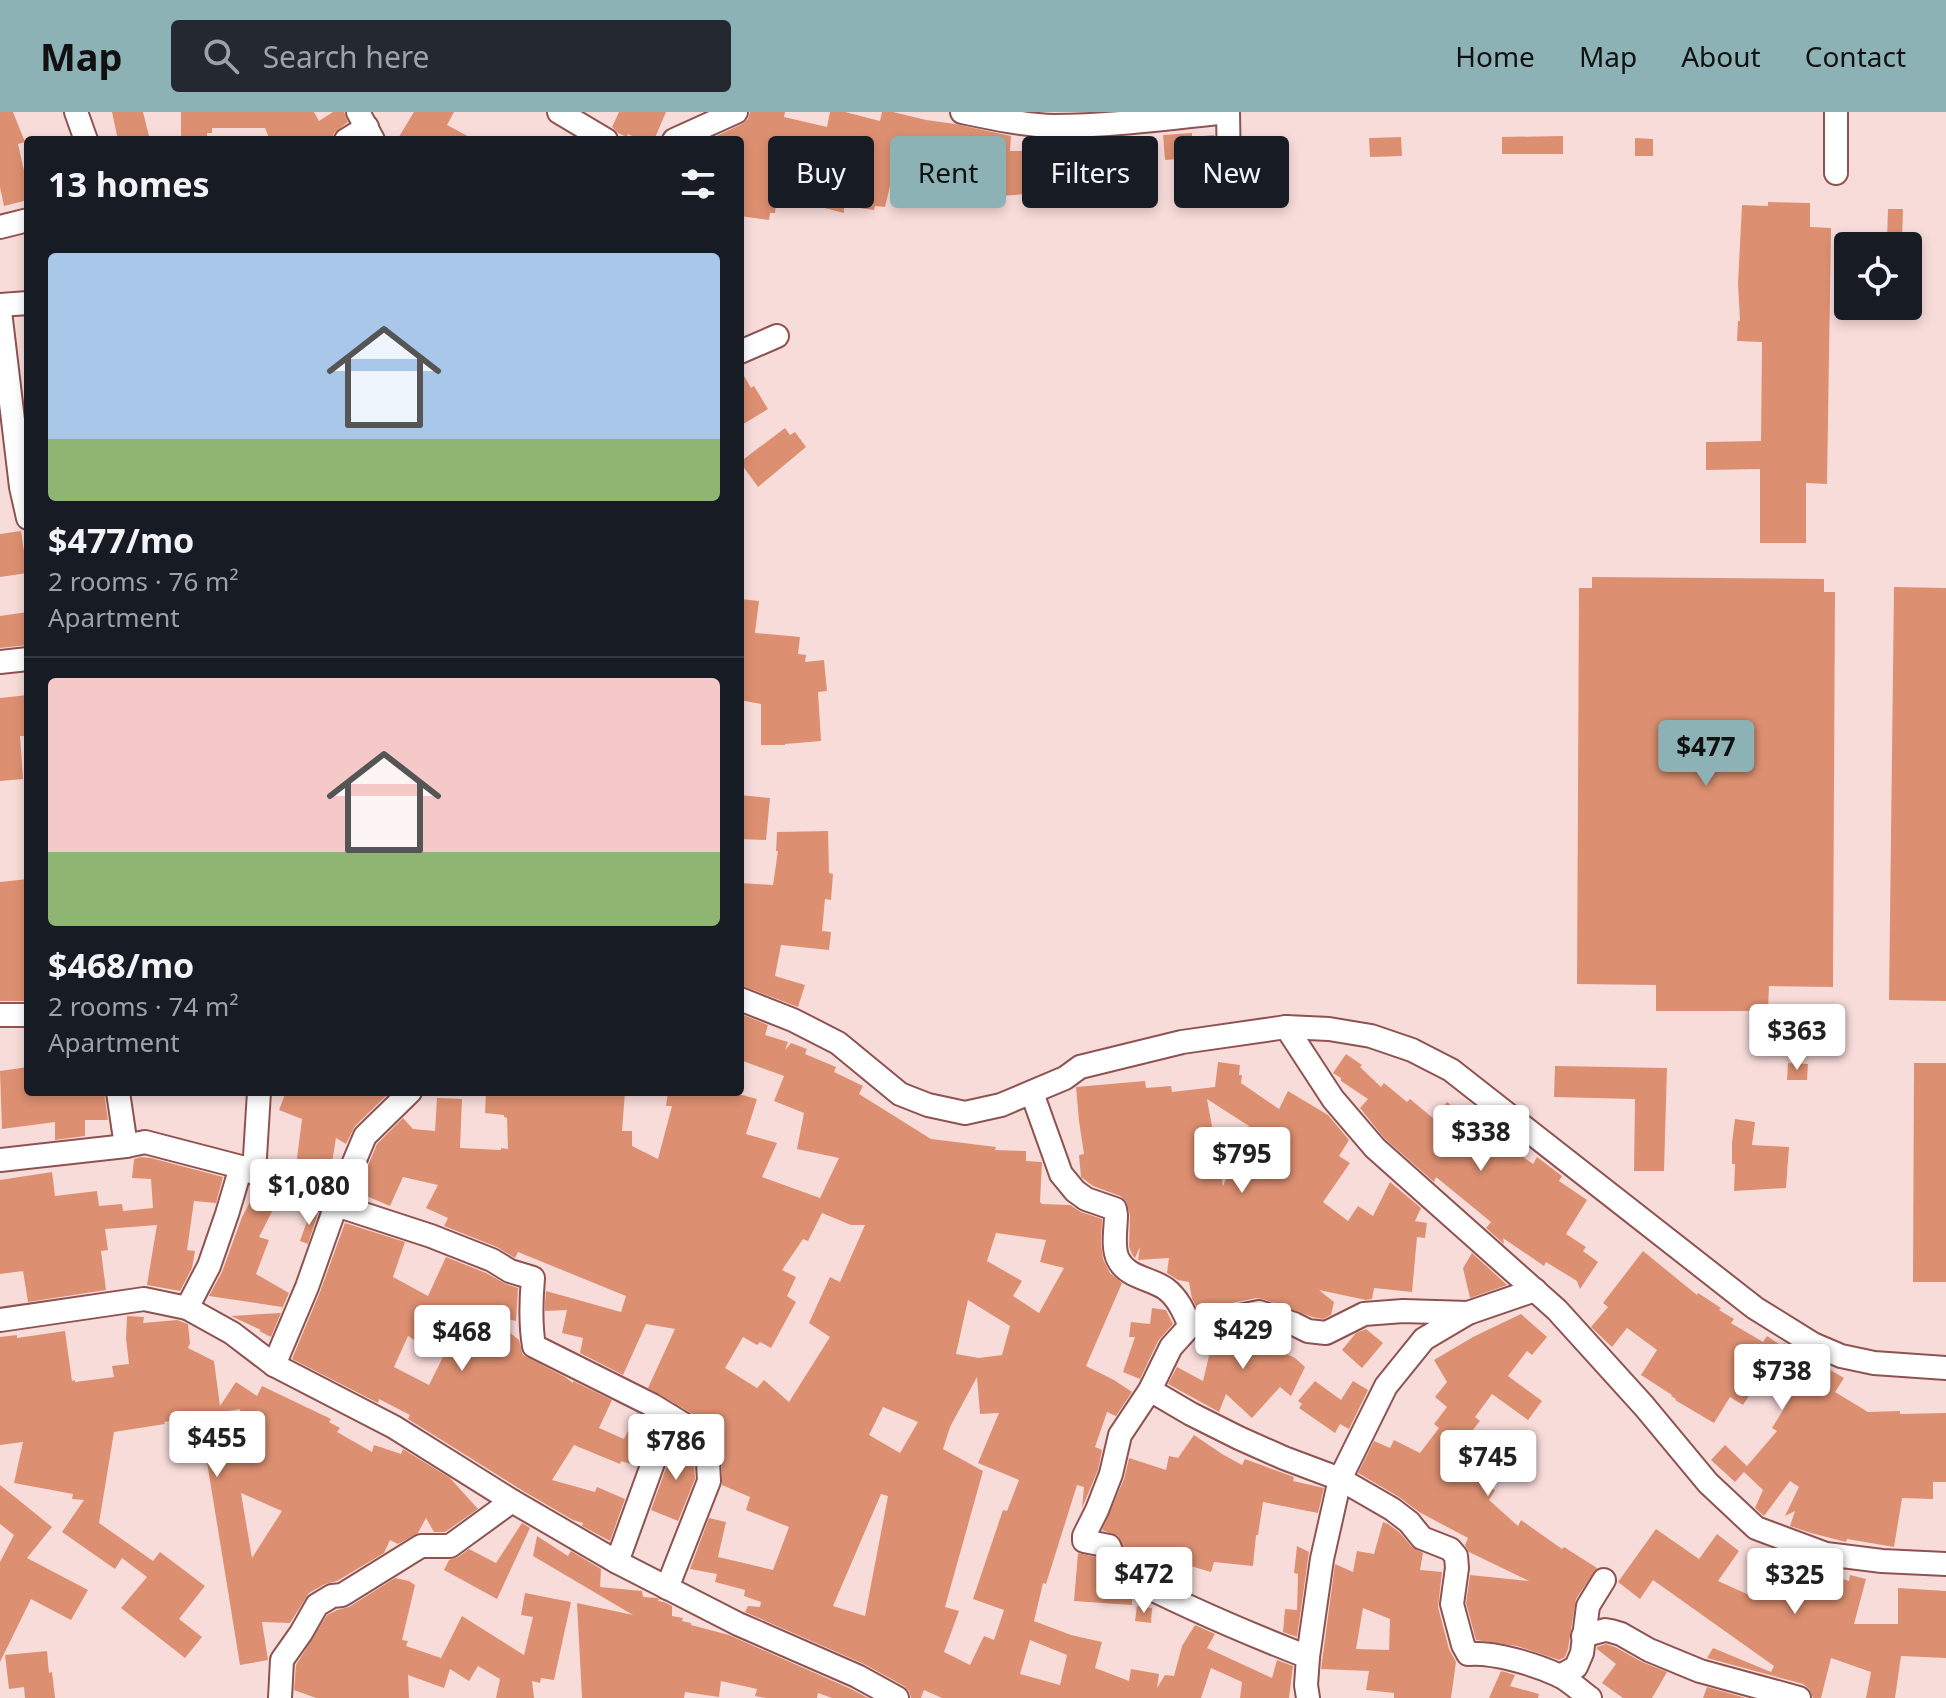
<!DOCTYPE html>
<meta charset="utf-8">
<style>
body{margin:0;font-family:"Noto Sans",sans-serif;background:#242831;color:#f1f3f6;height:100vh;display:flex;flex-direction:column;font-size:30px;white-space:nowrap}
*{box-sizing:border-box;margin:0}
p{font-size:26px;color:#9ea1a6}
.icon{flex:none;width:44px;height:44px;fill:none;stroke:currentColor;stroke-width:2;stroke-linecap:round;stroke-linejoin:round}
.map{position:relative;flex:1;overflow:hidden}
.sheet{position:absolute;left:24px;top:24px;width:720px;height:960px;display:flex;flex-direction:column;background:#171b24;border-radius:8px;box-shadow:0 4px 12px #0003}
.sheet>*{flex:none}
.guide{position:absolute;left:768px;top:24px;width:760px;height:72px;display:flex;gap:16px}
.fabs{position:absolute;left:1834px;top:120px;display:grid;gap:16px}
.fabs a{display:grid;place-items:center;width:88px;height:88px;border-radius:8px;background:#171b24;box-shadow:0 4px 12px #0003;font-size:40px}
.price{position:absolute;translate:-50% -68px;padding:0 18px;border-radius:8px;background:#fff;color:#222;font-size:26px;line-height:52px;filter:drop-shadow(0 2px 4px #0008)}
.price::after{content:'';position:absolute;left:50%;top:48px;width:24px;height:18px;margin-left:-12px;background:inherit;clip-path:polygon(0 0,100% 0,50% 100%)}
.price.on{background:#8cb2b6;color:#111}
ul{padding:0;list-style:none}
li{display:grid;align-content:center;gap:16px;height:424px;padding:0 24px}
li+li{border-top:2px solid #363941}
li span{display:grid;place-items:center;height:248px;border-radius:8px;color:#555}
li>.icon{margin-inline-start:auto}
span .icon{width:144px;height:144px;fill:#fffc;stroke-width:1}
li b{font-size:34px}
h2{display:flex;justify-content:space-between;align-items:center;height:96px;padding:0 24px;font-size:34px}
.pill{padding:0 28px;border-radius:8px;background:#171b24;box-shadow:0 4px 12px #0003;font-size:28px;line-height:72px}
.pill.on{background:#8cb2b6;color:#111}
header{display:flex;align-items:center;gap:48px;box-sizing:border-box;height:112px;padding:0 40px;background:#8cb2b6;color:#111}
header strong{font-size:38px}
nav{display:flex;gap:44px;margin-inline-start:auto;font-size:28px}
.search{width:560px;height:72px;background:#242831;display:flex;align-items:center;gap:20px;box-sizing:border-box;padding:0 28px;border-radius:8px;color:#9ea1a6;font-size:30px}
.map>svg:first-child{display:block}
.building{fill:#dd9071;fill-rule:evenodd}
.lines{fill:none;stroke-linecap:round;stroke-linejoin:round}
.street-casing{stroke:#8e5350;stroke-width:26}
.street{stroke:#fff;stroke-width:22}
</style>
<header>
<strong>Map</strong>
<div class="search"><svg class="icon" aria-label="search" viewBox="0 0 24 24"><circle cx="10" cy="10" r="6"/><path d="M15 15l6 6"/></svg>Search here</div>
<nav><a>Home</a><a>Map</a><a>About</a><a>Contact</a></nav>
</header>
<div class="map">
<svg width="1946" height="1586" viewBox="0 0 1946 1586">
<rect width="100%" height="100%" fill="#f8dcda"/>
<g class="building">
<polygon points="0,0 13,0 25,30 18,32 28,77 28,88 4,94 0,75"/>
<polygon points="112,0 143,0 150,28 118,28"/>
<polygon points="181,0 314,0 319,9 333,0 344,0 348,10 334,21 332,28 270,28 265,16 212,16 212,21 207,21 207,28 181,28"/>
<polygon points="414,0 454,0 447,13 475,28 397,28"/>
<polygon points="619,0 666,0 654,28 640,28 628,22 627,25 618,21 612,15"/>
<polygon points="750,0 785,0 784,5 827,15 830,0 845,0 880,9 882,0 893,0 926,8 955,12 1011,24 1010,39 1027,39 1028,82 970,86 971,71 930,72 930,78 890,74 885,95 875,94 874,98 844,94 844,101 805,91 810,75 779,66 775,101 770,101 769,108 740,104 740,28 708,28 742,12 748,7"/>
<polygon points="1192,21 1192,25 1214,23 1215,38 1194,40 1194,46 1165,48 1163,23"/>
<polygon points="1563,24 1563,42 1502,42 1502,25"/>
<polygon points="1401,25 1402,44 1370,45 1369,26"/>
<polygon points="1635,26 1653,27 1653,44 1635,44"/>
<polygon points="1768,90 1810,91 1810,115 1831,116 1827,372 1806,371 1806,431 1760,431 1760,357 1706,358 1706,330 1761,329 1762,230 1737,229 1738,209 1740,209 1738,171 1742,93 1768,94"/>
<polygon points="1888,97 1903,97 1902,128 1887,128"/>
<polygon points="740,257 751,276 754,274 768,297 740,314"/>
<polygon points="785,316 790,323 795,320 806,335 758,375 740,350"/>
<polygon points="21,419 27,461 0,465 0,422"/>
<polygon points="1592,465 1824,467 1824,480 1835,480 1833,875 1769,874 1768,899 1656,899 1656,873 1577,872 1579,476 1592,476"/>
<polygon points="1894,475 1946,476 1946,889 1889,888"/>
<polygon points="740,487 759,489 755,521 800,525 798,542 806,543 805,550 824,548 827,579 818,580 821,629 785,632 785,633 761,633 761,592 740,588"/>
<polygon points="28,500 28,533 0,536 0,504"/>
<polygon points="28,583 28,613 24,613 25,624 20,624 23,667 0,669 0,586"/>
<polygon points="740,683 770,686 766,728 740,727"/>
<polygon points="828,719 829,761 833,762 831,788 825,787 822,819 831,820 829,838 781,833 775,864 805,873 798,895 740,873 740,771 773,773 778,739 776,739 777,720"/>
<polygon points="28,767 28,889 0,889 0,770"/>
<path d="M741,902L768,913L765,923L788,930L785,938L791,931L807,937L805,942L836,955L834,960L863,974L859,982L931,1027L996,1035L995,1038L1026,1039V1049L1042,1050L1040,1090L1042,1092L1070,1093L1081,1100L1102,1107L1101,1132L1103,1147L1110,1161L1122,1171L1086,1254L1114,1268L1132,1280L1116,1304L1107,1300L1095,1335L1102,1338L1098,1358L1082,1396L1084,1375L1077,1373L1046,1472L1043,1471L1034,1509L1071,1523L1102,1530L1095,1556L1129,1569L1131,1557L1159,1562L1157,1576L1165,1563L1174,1564L1182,1534L1195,1513L1215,1522L1207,1536L1272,1566L1277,1548L1293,1554L1289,1586H1240L1242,1570L1211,1556L1201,1586H942L924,1578L921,1586H911L909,1579L904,1574L864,1552L745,1500L748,1494L760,1495L761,1490L744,1484L745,1478L715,1470L717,1462L690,1457L709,1406L726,1410L718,1445L773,1458L789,1415L746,1398L750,1385L722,1373L721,1330L717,1322L705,1309L648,1276L675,1217L646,1212L623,1263L580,1241L583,1226L562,1221L567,1198L545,1199V1192L546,1179L621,1200L626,1184L518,1140L515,1146L497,1135L444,1114L448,1106L426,1096L438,1073L403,1065L390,1094L357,1080L377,1032L403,1006L413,1017L435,1019L437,986L462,987L460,1036L501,1038V1036L508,1037L507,1006L504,1005V1003L485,1001L486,980H625L622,1019H632V1034L658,1047L672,994H666L668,980H731L757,987L746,1022L777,1031L762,1065L820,1086L839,1046L797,1037L804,1001L774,989L784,964L740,948ZM822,1101L851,1113H865L840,1170L830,1165L809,1211L830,1225L789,1290L764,1268L757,1276L725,1256L743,1225L757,1233L760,1230L771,1236L796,1190L787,1184L796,1165L782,1158L803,1127L808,1129ZM996,1121L1046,1128L1040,1150L1064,1156L1039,1201L1013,1184L1022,1169L987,1149ZM968,1188L1010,1214L1002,1243L979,1246L956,1242ZM977,1265L980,1302L999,1301L978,1351L1019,1368L1007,1399L1003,1398L973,1487L1004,1498L994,1528L984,1524L970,1553L944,1540L959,1499L945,1495L983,1359L943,1337L950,1315ZM883,1295L918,1310L900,1341L869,1323ZM881,1382L888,1384L865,1504L833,1494ZM1030,1528L1067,1543L1060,1573L1020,1562Z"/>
<polygon points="1346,942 1362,953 1360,955 1381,975 1384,971 1407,990 1410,987 1434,1007 1447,990 1460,1001 1465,995 1489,1013 1486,1017 1508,1034 1533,1052 1537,1045 1562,1064 1559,1069 1587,1088 1566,1122 1586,1135 1583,1139 1598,1150 1580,1177 1577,1169 1546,1150 1544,1154 1503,1126 1504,1132 1486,1116 1491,1110 1436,1065 1434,1070 1384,1026 1360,996 1368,987 1341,969 1341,966 1333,961"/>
<path d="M1218,950L1240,953L1239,963H1242L1241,971L1279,997L1288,979L1328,1003L1349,1028L1339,1044L1350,1051L1323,1090L1348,1109L1358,1094L1373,1104L1390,1070L1421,1096L1415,1109L1427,1111L1425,1126L1417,1125L1412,1180L1374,1176L1372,1187L1366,1188L1319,1178L1334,1190L1331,1203L1323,1207L1312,1205L1263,1187L1256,1186L1198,1198L1192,1187L1189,1170L1178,1168L1167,1161L1169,1146L1138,1148L1140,1135L1135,1146L1133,1144L1129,1135L1130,1103L1126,1089L1120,1084L1093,1074L1081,1065L1079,1043L1084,1042L1079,1009L1076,975L1145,969L1146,976L1171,974L1172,980L1215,975ZM1207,987L1249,1014L1223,1074Z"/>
<polygon points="1788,951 1808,952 1807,968 1787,968"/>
<polygon points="1914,951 1946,951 1946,1170 1913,1170"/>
<polygon points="1555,954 1667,956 1664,1059 1634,1059 1635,987 1554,985"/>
<polygon points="28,955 28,980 104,980 108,1008 85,1008 85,1024 55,1028 55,1010 2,1017 0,959"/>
<polygon points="286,980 390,980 355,1014 346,1032 336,1026 328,1075 295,1062 302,1007 279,998"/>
<polygon points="1735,1007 1755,1010 1752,1033 1789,1035 1786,1076 1734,1079 1735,1052 1732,1052 1732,1031"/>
<polygon points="141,1045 151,1046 223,1065 216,1091 194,1089 187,1138 195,1139 192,1156 180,1179 147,1173 157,1113 105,1117 108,1138 101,1139 106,1178 28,1190 23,1159 0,1162 0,1068 52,1060 55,1084 97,1079 99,1094 122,1092 123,1099 153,1096 151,1067 132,1066 134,1047"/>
<polygon points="257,1077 278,1088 259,1125 269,1128 256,1162 289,1181 281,1199 282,1195 209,1184 222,1160 242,1105"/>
<polygon points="311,1098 318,1101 308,1132 300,1129"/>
<path d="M345,1111L405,1130L393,1165L428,1184L446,1145L486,1161L506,1172L518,1176L516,1209L487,1202L519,1228L523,1243L565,1265L573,1271V1269L612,1288L599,1316L624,1327L637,1301L653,1310L637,1354L621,1349L620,1352L574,1333L552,1368L595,1380L597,1375L625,1387L610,1429L582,1414L583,1411L573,1408L523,1379L408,1307L410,1303L379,1287L378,1291L292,1247L320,1180ZM408,1224L443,1245L429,1273L394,1255Z"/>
<polygon points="1643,1139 1697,1183 1698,1181 1721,1196 1719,1198 1734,1207 1731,1211 1763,1230 1767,1224 1782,1234 1784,1231 1844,1266 1835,1280 1868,1300 1900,1299 1900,1302 1946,1301 1946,1370 1933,1370 1933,1387 1902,1386 1894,1435 1847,1427 1846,1430 1811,1421 1790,1414 1795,1399 1785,1404 1799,1375 1790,1369 1764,1404 1755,1396 1763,1378 1744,1360 1735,1370 1711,1348 1725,1333 1747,1354 1777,1319 1772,1316 1793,1282 1762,1264 1743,1293 1730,1285 1714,1311 1675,1288 1676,1287 1671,1284 1672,1283 1641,1263 1657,1238 1627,1216 1612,1235 1591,1215 1608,1195 1603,1191"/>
<polygon points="1472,1141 1507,1173 1470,1186 1463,1156"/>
<polygon points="1152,1196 1166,1198 1173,1212 1158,1229 1140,1267 1123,1260 1135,1225 1129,1225 1131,1210 1150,1212"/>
<polygon points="281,1201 271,1225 259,1219 261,1218 231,1204"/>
<polygon points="1521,1202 1547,1225 1532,1243 1527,1239 1508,1264 1542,1289 1528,1308 1492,1282 1475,1305 1480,1309 1463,1330 1476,1339 1474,1342 1501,1363 1491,1376 1495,1378 1489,1388 1518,1414 1521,1408 1562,1437 1564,1435 1597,1456 1576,1487 1568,1537 1565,1545 1559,1548 1517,1534 1476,1528 1466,1491 1470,1463 1529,1469 1469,1440 1465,1433 1468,1426 1419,1400 1399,1385 1358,1361 1374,1329 1390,1336 1394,1328 1420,1341 1439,1316 1434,1312 1447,1295 1435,1285 1447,1270 1434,1248 1473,1225"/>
<path d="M127,1204L144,1205L143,1211L177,1208L188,1212L190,1231L188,1236L214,1249L220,1294L236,1270L257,1284L262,1274L331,1307L329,1310L340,1316L337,1320L372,1340L374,1333L401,1342L403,1337L450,1366L478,1397L445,1420H434L426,1406L418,1421L398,1432L390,1428L384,1441L337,1469L325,1472L309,1481L290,1511L262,1510L268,1548L240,1553L207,1350L235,1345L245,1320L240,1297L164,1310L165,1312L114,1320L99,1411L153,1449L160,1440L205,1474L179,1507L202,1525L185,1546L121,1496L147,1465L122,1446L115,1457L62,1420L84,1388L72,1387L73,1382L14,1371L23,1330L0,1333V1225L17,1223V1226L65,1219L72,1269L75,1268V1270L114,1265L112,1254L129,1252L126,1227ZM241,1381L282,1399L252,1446Z"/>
<polygon points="1258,1214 1289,1225 1281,1239 1295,1246 1305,1255 1291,1284 1280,1275 1252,1306 1226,1282 1219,1300 1168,1272 1177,1255 1203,1269 1214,1223"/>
<polygon points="1366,1217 1383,1231 1362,1256 1342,1238 1356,1221"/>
<polygon points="1315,1269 1341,1288 1353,1269 1368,1278 1349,1317 1340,1312 1335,1321 1299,1296 1302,1292 1298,1289"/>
<polygon points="1194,1323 1222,1342 1242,1353 1245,1347 1294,1365 1293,1369 1324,1376 1318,1401 1263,1390 1258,1423 1256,1423 1253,1454 1214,1450 1211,1460 1150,1442 1142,1456 1131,1451 1118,1424 1102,1418 1124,1367 1129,1346 1166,1358 1169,1344 1178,1346"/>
<polygon points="677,1325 693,1337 695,1367 678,1409 651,1398"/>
<polygon points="0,1373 52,1415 27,1446 88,1478 71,1508 31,1487 0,1550 0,1450 14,1423 0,1412"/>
<path d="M1383,1410L1388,1412L1399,1420L1412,1435L1423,1441L1420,1458L1442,1460L1438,1495L1449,1537L1456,1550L1451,1586H1394V1581L1366,1578L1369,1559L1321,1557L1335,1452L1353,1460L1357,1439L1374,1442ZM1363,1496L1390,1507L1389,1538L1356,1537Z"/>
<polygon points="522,1411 530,1416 497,1487 444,1458 449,1448 458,1445 469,1437 496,1451"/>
<polygon points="1656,1417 1699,1447 1717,1422 1739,1439 1718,1469 1747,1482 1750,1476 1768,1484 1781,1443 1809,1452 1807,1456 1849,1469 1850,1463 1866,1467 1854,1512 1898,1512 1898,1476 1946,1479 1946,1546 1901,1544 1895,1586 1866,1586 1871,1560 1831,1546 1821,1586 1813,1586 1809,1577 1803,1572 1707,1546 1713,1536 1771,1560 1774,1554 1653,1468 1640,1487 1618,1470"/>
<polygon points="537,1424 568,1444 571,1439 601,1457 600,1475 642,1479 643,1485 657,1486 659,1487 658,1489 664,1490 672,1494 672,1504 683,1506 682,1509 691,1511 691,1513 729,1523 851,1577 868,1586 832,1586 818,1581 817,1586 766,1586 755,1584 757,1577 721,1569 719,1585 685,1580 684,1586 582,1586 577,1491 633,1503 533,1444"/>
<polygon points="1297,1434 1309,1440 1297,1525 1283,1520 1285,1497 1297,1498 1298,1462 1294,1461"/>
<polygon points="1078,1441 1099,1446 1108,1467 1114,1473 1132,1483 1132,1493 1074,1489"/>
<polygon points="395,1466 409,1469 415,1473 402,1528 408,1529 406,1534 441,1546 462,1504 524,1543 533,1505 521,1503 525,1481 571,1490 554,1568 541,1566 540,1571 532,1569 534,1586 496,1586 500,1567 478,1554 469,1569 450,1557 444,1576 408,1563 409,1586 316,1586 294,1578 296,1553 327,1503 337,1498 349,1495"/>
<polygon points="1137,1494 1152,1496 1151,1511 1135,1509"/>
<polygon points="1606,1532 1615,1535 1642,1550 1667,1560 1652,1586 1623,1586 1602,1571 1616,1552 1597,1537 1597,1535"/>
<polygon points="47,1539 49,1561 52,1560 55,1586 25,1586 24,1575 9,1577 5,1543"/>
<polygon points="1501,1559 1515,1563 1510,1574 1539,1582 1538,1586 1489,1586"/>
<polygon points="1707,1575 1746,1586 1703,1586"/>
</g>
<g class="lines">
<g class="street-casing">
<g id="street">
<polyline points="76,0 86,28"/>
<polyline points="358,0 373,28"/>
<polyline points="559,0 606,28"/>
<path d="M962,0C991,6 1023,13 1054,14C1111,14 1170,6 1227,0"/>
<polyline points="1228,0 1229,57"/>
<polyline points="346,28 367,15"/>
<polyline points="674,28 736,0"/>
<polyline points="1836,61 1836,0"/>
<polyline points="0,115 28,108"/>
<polyline points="0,193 28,191"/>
<polyline points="0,199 21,375 28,406"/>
<polyline points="740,240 777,224"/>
<polyline points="0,550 28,547"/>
<polyline points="740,887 793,908 838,931 900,982 928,993 965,1001 1001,993 1065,966 1080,955 1182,930 1286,915 1329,917 1371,924 1412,938 1451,958 1755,1196 1813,1232 1841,1244 1874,1251 1946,1256"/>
<polyline points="0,903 28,903"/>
<polyline points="1286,915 1333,987 1375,1036 1557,1198 1644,1294 1708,1371 1756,1416 1826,1442 1882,1449 1946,1452"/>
<polyline points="118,980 126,1034"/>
<path d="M1032,981L1061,1062L1075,1079L1086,1087L1115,1097L1116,1103C1116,1116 1112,1135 1118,1147C1127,1166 1151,1166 1166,1177C1178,1186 1184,1200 1190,1214"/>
<path d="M0,1048L126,1034L145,1030L241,1055L336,1093L431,1124L492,1148L510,1159L533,1166C531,1189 530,1211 534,1234L652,1293L698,1321L707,1331L709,1369L667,1476"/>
<polyline points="254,1061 259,980"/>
<polyline points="187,1196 209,1154 227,1102 241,1055"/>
<polyline points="0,1208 144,1187 187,1196 232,1221 274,1253 394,1315 512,1389 617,1450 738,1512 857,1564 897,1586"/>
<polyline points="274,1253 307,1175 336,1093 365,1024 410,980"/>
<path d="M1150,1278L1191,1302L1239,1326L1284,1346L1340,1367L1392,1397L1409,1410L1422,1426L1450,1437L1456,1444L1457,1456L1452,1492L1463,1533L1468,1542C1494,1540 1534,1552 1558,1563C1569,1568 1579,1578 1590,1586"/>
<polyline points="617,1450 670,1304"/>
<polyline points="1583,1524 1605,1518 1611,1519 1621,1522 1649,1538 1700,1559 1799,1586"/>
<path d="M1308,1545C1244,1520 1181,1493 1120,1461L1109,1434L1084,1429V1424L1097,1398L1111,1362L1120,1323L1150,1278L1171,1235L1190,1214L1259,1200L1294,1212L1308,1219L1326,1221L1364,1202L1403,1199L1468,1201"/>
<polyline points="1560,1564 1576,1555 1582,1541 1588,1494 1604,1468"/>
<polyline points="280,1586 282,1548 301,1521 317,1493 332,1484 342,1483 421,1434 450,1434 512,1389"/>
<polyline points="1308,1586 1306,1573 1308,1545 1322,1447 1340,1367 1386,1274 1424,1227 1468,1201 1535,1178"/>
</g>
</g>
<use href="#street" class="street"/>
</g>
</svg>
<div class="fabs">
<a><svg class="icon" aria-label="locate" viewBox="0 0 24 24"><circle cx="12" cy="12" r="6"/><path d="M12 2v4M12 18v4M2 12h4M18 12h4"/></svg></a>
</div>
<b class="price on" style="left:1706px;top:676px">$477</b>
<b class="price" style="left:1797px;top:960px">$363</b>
<b class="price" style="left:1481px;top:1061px">$338</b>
<b class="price" style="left:1242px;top:1083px">$795</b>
<b class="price" style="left:309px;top:1115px">$1,080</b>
<b class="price" style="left:1243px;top:1259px">$429</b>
<b class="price" style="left:462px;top:1261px">$468</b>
<b class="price" style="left:1782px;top:1300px">$738</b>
<b class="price" style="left:217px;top:1367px">$455</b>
<b class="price" style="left:676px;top:1370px">$786</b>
<b class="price" style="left:1488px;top:1386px">$745</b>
<b class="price" style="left:1144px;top:1503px">$472</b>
<b class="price" style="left:1795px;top:1504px">$325</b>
<div class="guide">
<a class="pill">Buy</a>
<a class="pill on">Rent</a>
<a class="pill">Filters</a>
<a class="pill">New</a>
</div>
<section class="sheet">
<h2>13 homes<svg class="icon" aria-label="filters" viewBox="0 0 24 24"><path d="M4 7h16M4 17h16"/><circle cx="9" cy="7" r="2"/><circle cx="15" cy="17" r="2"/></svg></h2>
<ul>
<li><span style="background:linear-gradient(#a9c7e8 75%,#8fb573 0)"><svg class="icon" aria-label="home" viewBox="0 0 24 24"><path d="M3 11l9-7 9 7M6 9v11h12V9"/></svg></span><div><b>$477/mo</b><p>2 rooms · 76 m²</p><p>Apartment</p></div></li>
<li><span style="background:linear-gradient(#f6c9c9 70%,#8fb573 0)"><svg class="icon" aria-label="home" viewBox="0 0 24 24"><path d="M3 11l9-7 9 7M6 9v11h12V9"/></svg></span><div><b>$468/mo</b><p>2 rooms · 74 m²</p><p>Apartment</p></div></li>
</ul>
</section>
</div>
